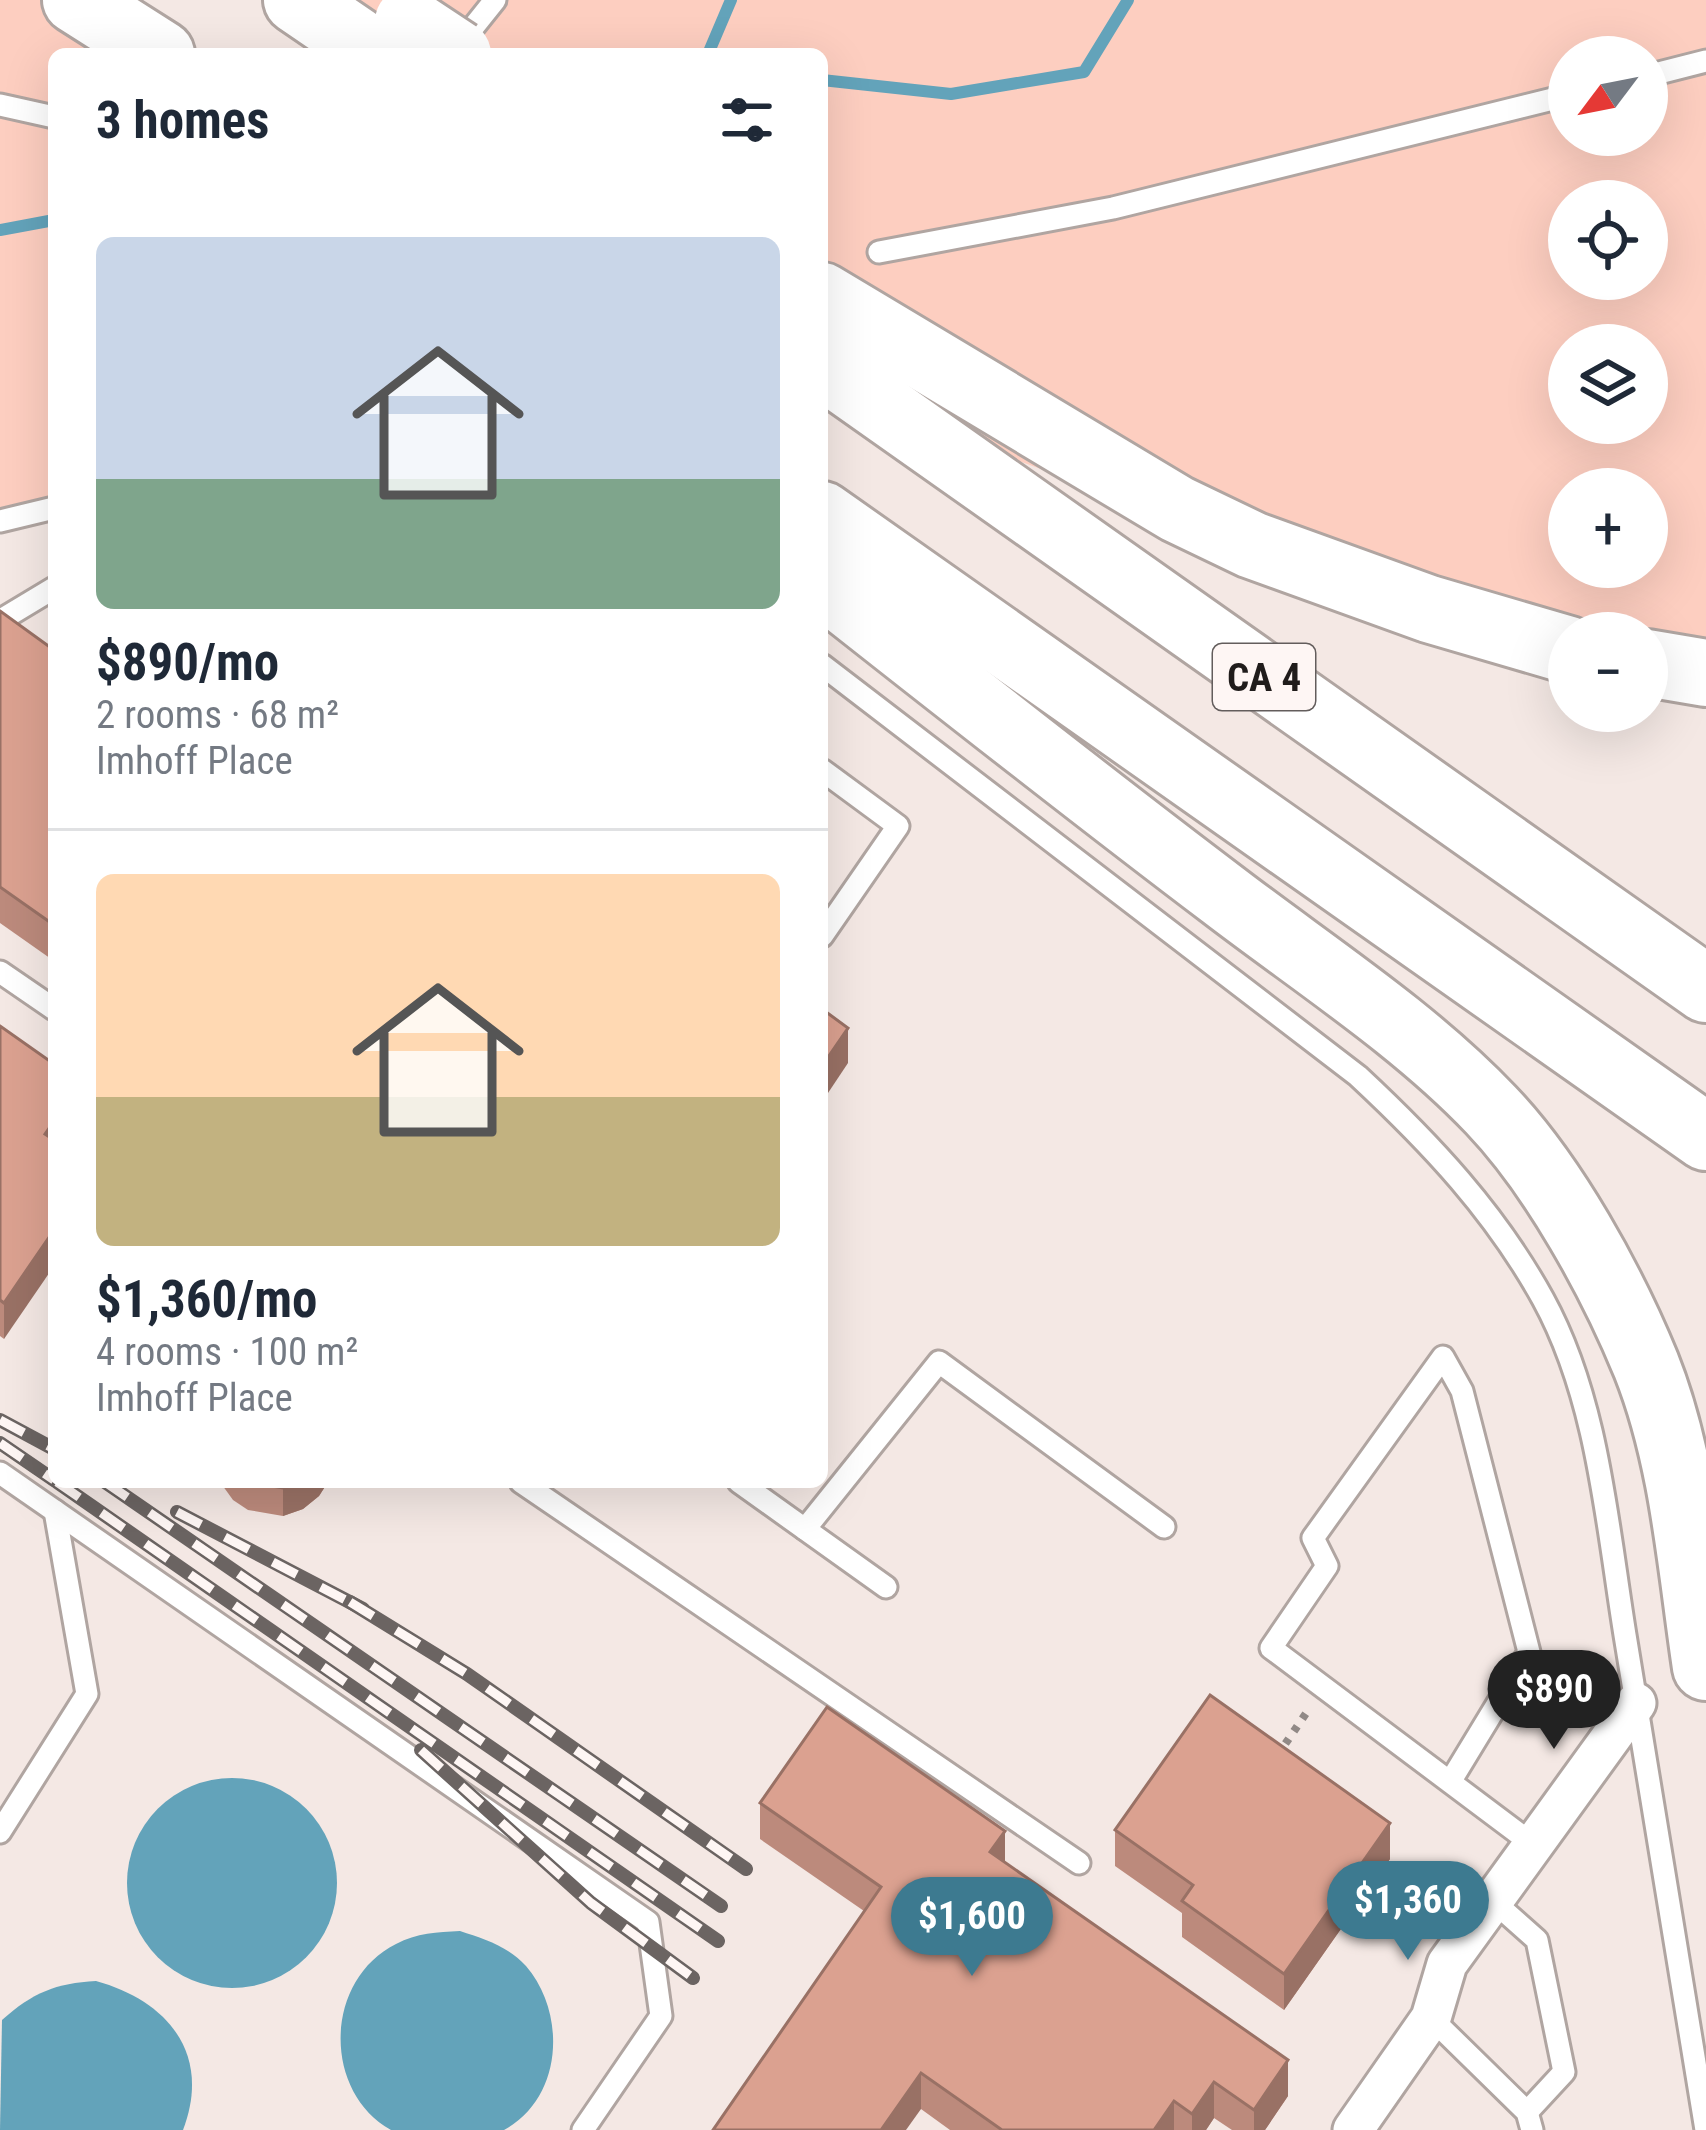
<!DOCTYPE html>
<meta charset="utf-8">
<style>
body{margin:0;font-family:"Roboto Condensed",sans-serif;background:#f6f6f7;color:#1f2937;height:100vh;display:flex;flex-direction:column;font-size:45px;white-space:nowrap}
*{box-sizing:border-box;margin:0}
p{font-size:39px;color:#747a83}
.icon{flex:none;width:66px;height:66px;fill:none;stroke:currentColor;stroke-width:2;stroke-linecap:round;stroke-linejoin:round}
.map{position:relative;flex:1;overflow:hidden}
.sheet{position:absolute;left:48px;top:48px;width:780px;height:1440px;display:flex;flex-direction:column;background:#fff;border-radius:18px;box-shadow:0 12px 48px #0002}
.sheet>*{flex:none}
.needle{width:78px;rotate:238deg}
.controls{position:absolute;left:1548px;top:36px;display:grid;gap:24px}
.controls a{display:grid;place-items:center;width:120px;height:120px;border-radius:50%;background:#fff;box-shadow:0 12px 48px #0002;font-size:60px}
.price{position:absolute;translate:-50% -102px;padding:0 27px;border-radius:42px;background:#3d7a90;color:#fff;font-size:39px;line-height:78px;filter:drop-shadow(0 3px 6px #0008)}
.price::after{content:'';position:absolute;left:50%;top:72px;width:36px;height:27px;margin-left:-18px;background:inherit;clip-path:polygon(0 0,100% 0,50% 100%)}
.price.current{background:#222;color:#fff}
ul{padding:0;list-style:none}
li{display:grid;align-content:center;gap:24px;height:636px;padding:0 48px}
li+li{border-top:3px solid #e0e1e3}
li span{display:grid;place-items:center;height:372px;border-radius:18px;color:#555}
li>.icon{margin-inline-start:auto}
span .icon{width:216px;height:216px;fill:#fffc;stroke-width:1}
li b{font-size:51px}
h2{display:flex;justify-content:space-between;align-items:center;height:144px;padding:0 48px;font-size:51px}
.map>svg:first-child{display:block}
.green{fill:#fdcec0;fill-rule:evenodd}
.water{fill:#63a3ba}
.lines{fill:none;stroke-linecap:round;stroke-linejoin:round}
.stream{stroke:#63a3ba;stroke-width:12}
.service-casing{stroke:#b0a5a1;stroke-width:27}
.minor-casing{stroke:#b0a5a1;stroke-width:45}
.motorway-casing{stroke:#b0a5a1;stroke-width:72}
.path{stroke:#918986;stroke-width:8;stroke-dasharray:6 9;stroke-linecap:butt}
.service{stroke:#fff;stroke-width:21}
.minor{stroke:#fff;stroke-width:39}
.motorway{stroke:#fff;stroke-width:66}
.rail-casing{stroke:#6b6462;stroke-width:14}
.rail{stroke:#fef6f4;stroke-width:9;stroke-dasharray:27;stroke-linecap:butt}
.motorway-bridge-casing{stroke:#b0a5a1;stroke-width:72;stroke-linecap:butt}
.motorway-bridge{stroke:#fff;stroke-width:66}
.wall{fill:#bc8a7c}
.shaded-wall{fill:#997165}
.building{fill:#dba190;stroke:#997165;stroke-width:3}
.labels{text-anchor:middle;stroke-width:12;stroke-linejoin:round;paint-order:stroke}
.shield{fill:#fef6f4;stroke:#635d5c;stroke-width:3}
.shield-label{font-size:39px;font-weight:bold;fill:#201c1b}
</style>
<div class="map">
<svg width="1706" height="2130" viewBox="0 0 1706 2130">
<rect width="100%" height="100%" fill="#f4e8e4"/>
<g class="green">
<polygon points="0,0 81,0 162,54 54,54 54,508 0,521"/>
<path d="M297,0H1706V673L1647,633H1569L1429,609L911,422L822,362V54H376ZM1569,57H1647V135H1569ZM1569,201H1647V279H1569ZM1569,345H1647V423H1569ZM1569,489H1647V567H1569Z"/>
</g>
<g class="water">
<circle cx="232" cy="1883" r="105"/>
<path d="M460,1931C484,1939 508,1946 526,1966C567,2014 563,2098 504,2130H391C322,2091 324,1980 396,1944C417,1933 437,1932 460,1931Z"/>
<path d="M96,1981C168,2001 212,2054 183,2130H0L2,2020C32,1993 56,1983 96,1981Z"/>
</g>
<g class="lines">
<g class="stream">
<polyline points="708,54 731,0"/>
<polyline points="822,80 951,94 1084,72 1128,0"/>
<polyline points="0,230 54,220"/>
</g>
<g class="service-casing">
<g id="service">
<polyline points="459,45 495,0"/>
<polyline points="1647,76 1706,61"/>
<polyline points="0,105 54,117"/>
<polyline points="879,252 1113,208 1569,95"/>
<polyline points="0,521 54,508"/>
<polyline points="1,620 54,588"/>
<path d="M822,665L1358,1076C1431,1144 1495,1212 1543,1299C1598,1399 1607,1524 1625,1635C1652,1800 1679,1965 1706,2130"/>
<polyline points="822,770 898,826 822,936"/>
<polyline points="0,972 54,1009"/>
<polyline points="0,1473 648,1922 661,2016 583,2130"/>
<polyline points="521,1482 1079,1863"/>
<polyline points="739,1482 886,1587"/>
<polyline points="805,1529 939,1362 1164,1527"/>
<polyline points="1450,1782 1529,1652 1462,1391 1443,1357 1313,1538 1327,1566 1271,1648 1534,1845"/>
<polyline points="0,1832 87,1694 55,1511"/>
<polyline points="1493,1901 1537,1940 1564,2072 1527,2112"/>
<polyline points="1431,2018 1527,2112 1532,2130"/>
</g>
</g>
<g class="minor-casing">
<polyline id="minor" points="1353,2130 1431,2018 1447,1964 1636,1703"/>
</g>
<g class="motorway-casing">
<g id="motorway">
<polyline points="76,0 161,54"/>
<polyline points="297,0 376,54"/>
<polyline points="822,296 1177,509 1252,545 1429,609 1569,650"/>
<polyline points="822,365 1706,989"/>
<polyline points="822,515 1706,1137"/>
<path d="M822,583C955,688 1088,793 1223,895C1313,964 1413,1028 1491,1110C1554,1176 1612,1282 1646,1365C1684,1460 1691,1567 1706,1667"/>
<polyline points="1647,663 1706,673"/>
</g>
</g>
<polyline class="path" points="1277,1756 1309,1709"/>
<use href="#service" class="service"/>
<use href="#minor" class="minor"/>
<use href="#motorway" class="motorway"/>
<g class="rail-casing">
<g id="rail">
<polyline points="0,1420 54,1449"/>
<polyline points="0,1443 54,1480"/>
<polyline points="57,1482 718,1941"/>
<polyline points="105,1482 721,1906"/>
<polyline points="177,1512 363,1609"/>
<polyline points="350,1602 467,1674 746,1869"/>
<polyline points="421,1750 591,1903 693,1978"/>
</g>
</g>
<use href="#rail" class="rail"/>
<g class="motorway-bridge-casing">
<polyline id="motorway-bridge" points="408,21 458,54"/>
</g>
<use href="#motorway-bridge" class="motorway-bridge"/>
</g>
<g class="wall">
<polygon points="0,611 54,650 54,961 0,923"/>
<polygon points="0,1026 54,1064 4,1339 0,1336"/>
<polygon points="220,1482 328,1482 319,1496 303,1509 283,1516 248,1510 233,1500"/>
<polygon points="760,1803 1005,1862 1288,2096 1265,2130 1232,2130 1214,2118 1206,2130 950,2130 921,2109 864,1911 760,1839"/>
<polygon points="1115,1830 1390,1859 1284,2010 1182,1937 1182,1913 1115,1866"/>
</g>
<g class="shaded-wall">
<polygon points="848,1028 848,1063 822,1102 822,1066"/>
<polygon points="54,1121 54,1157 45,1134"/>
<polygon points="54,1230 54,1266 4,1339 4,1303"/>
<polygon points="300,1482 328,1482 319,1496 303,1509 283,1516 283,1488"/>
<polygon points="1390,1823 1390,1859 1284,2010 1284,1974"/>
<polygon points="1005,1831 1005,1867 990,1852"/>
<polygon points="1288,2060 1288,2096 1265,2130 1254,2130 1254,2110"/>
<polygon points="921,2073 921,2109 906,2130 881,2130"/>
<polygon points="1214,2082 1214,2118 1206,2130 1192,2130 1192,2114"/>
<polygon points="1174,2101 1174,2130 1154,2130"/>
</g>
<g class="building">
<polygon points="0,611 54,650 54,925 0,887"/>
<polygon points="822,1009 848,1028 822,1066"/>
<polygon points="0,1026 54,1064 54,1121 45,1134 54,1140 54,1230 4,1303 0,1300"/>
<polygon points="248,1482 300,1482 283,1488"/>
<polygon points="1210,1695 1390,1823 1284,1974 1182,1901 1193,1885 1115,1830"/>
<polygon points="827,1707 1005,1831 990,1852 1288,2060 1254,2110 1214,2082 1192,2114 1174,2101 1154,2130 1002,2130 921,2073 881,2130 713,2130 881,1887 760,1803"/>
</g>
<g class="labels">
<rect class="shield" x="1213" y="644" width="102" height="66" rx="9"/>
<g class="shield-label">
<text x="1264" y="691">CA 4</text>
</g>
</g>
</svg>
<div class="controls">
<a><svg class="needle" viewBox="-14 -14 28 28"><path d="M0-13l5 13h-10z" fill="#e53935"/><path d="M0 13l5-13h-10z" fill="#747a83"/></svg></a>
<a><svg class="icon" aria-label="locate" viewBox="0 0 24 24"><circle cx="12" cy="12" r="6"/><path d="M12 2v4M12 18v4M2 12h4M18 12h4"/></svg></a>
<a><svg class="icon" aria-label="layers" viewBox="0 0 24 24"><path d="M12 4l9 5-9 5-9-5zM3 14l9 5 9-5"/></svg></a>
<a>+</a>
<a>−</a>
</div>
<b class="price current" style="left:1554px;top:1752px">$890</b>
<b class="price" style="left:1408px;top:1963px">$1,360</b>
<b class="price" style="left:972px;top:1979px">$1,600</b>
<section class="sheet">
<h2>3 homes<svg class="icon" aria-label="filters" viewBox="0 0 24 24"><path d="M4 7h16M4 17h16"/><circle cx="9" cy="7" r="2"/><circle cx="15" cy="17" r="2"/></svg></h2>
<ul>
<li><span style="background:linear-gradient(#c9d6e8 65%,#7fa58c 0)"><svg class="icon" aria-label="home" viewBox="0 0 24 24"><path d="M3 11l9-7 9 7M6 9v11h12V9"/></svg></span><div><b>$890/mo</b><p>2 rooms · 68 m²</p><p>Imhoff Place</p></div></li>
<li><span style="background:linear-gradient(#ffd9b3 60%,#c2b280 0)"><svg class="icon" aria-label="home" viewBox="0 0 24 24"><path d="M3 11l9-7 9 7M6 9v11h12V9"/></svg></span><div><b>$1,360/mo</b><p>4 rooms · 100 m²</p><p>Imhoff Place</p></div></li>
</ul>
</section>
</div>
